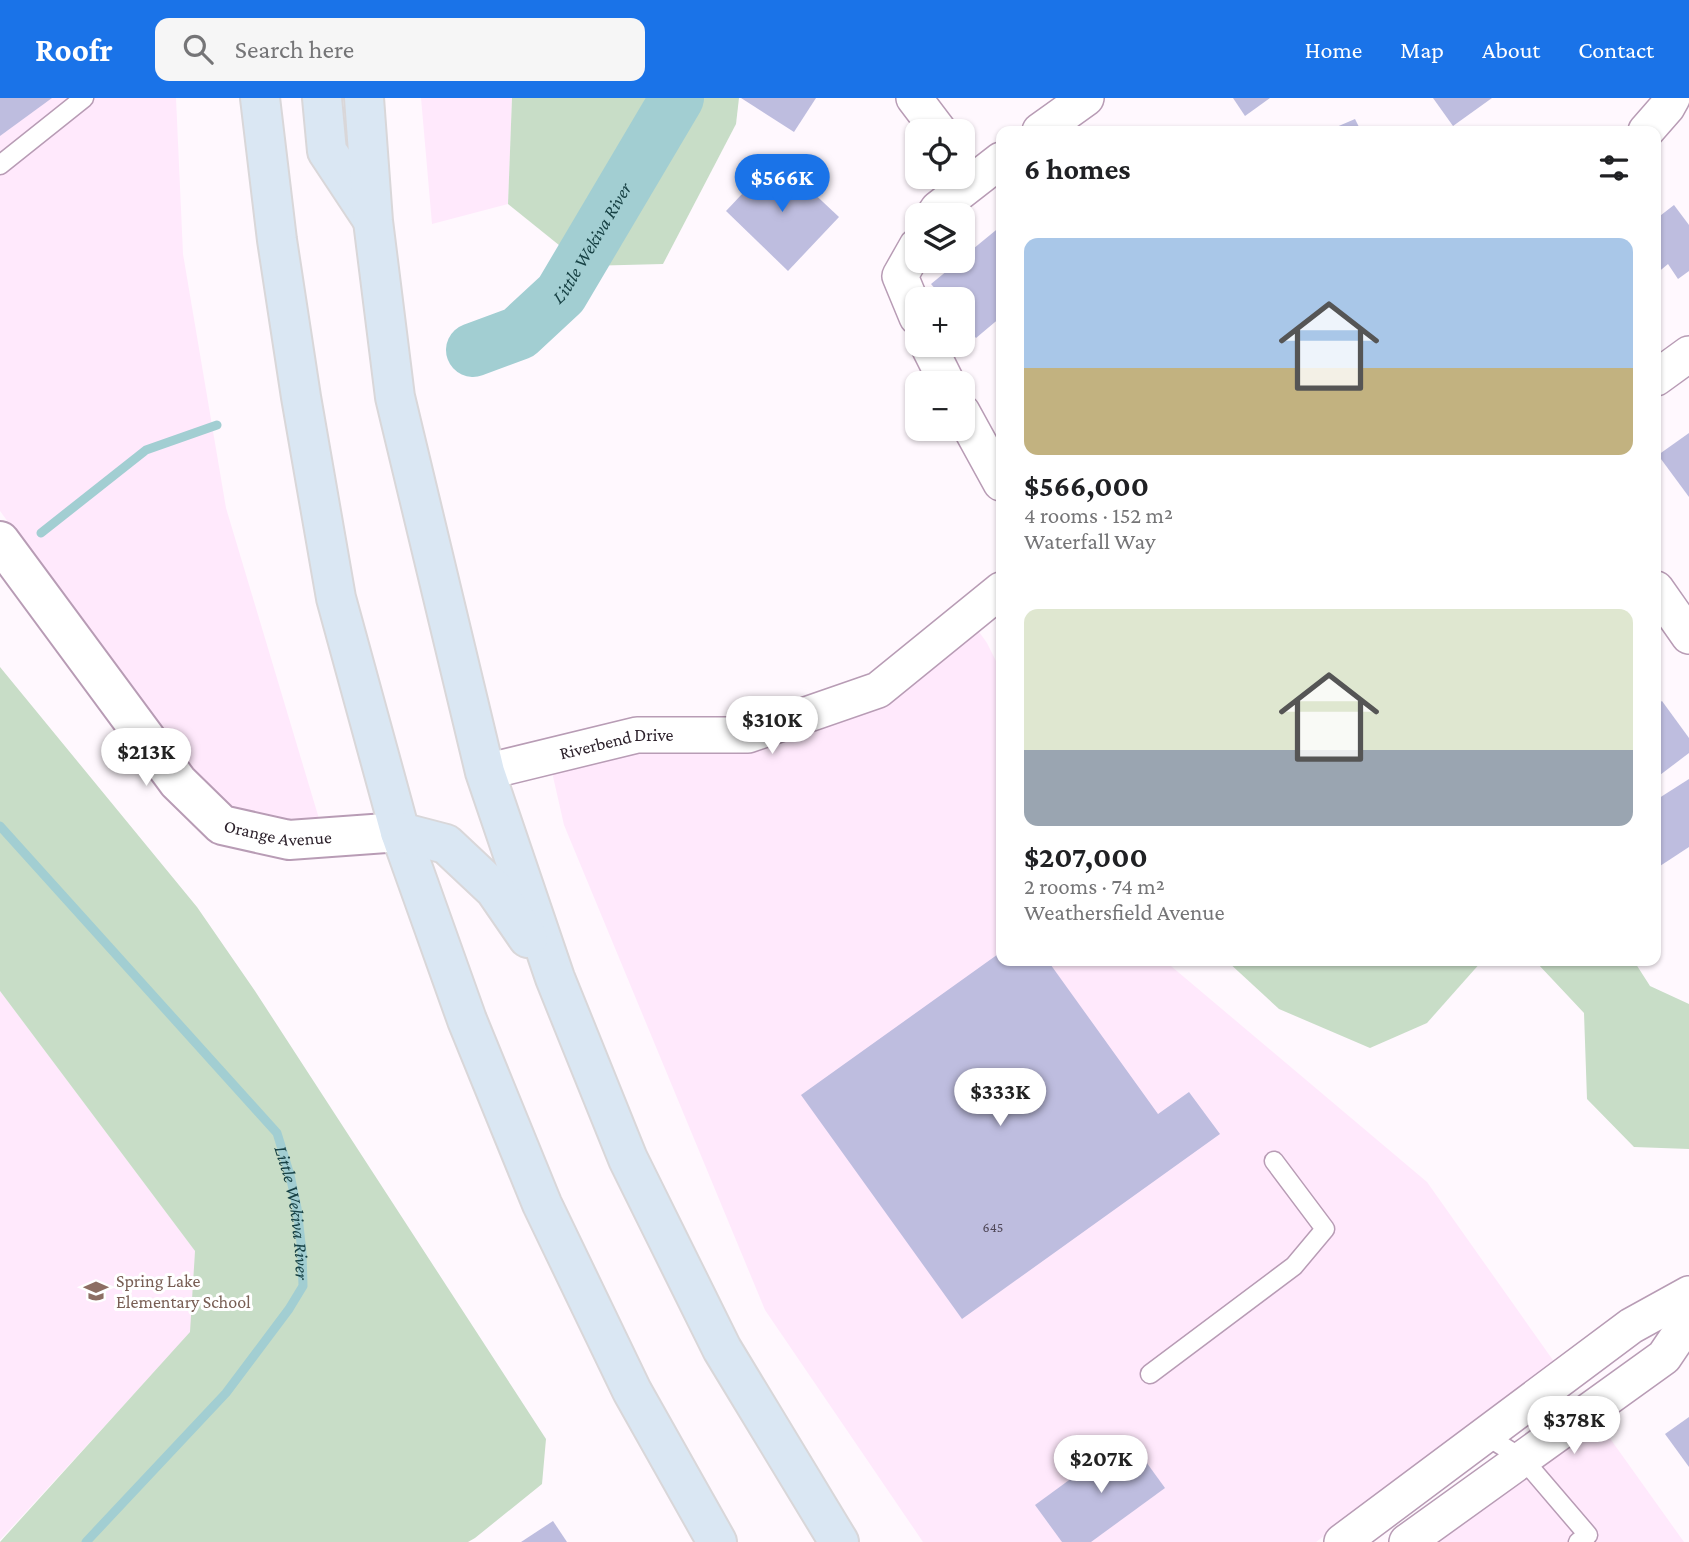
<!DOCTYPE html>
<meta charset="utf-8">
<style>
body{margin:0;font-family:"Crimson Pro",serif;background:#f6f6f6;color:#202124;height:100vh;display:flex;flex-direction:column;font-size:26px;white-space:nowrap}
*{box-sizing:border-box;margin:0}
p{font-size:23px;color:#757577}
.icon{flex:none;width:38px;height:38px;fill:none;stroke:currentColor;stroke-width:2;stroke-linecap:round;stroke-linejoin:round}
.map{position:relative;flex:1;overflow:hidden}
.details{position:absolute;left:996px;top:28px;width:665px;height:840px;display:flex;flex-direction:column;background:#fff;border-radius:14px;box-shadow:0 2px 5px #0004}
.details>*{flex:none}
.fabs{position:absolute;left:905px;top:21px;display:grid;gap:14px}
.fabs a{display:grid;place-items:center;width:70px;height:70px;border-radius:14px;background:#fff;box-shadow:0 2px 5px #0004;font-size:35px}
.price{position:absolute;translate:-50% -60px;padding:0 16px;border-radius:24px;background:#fff;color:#222;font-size:23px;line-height:46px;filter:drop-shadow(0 2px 4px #0008)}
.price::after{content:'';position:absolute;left:50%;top:42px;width:21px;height:16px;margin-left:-10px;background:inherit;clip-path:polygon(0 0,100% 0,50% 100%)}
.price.on{background:#1a73e8;color:#fff}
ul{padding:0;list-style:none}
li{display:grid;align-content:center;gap:14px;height:371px;padding:0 28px}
li span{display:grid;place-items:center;height:217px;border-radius:14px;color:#555}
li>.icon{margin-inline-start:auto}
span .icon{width:126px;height:126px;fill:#fffc;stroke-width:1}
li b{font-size:30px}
h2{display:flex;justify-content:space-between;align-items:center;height:84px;padding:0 28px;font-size:30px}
header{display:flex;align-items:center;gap:42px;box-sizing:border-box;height:98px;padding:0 35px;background:#1a73e8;color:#fff}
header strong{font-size:33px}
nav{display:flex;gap:38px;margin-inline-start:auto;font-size:24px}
.search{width:490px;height:63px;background:#f6f6f6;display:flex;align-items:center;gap:18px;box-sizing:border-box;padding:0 24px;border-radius:14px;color:#757577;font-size:26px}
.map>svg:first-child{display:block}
.built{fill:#ffe9fc}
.green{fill:#c8ddc7}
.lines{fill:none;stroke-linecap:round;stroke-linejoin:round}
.stream{stroke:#a2ced2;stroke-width:9}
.river{stroke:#a2ced2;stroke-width:54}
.building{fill:#bebddf}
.lane-casing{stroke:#b89cb5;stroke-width:21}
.street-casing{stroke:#b89cb5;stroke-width:38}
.secondary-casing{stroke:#b89cb5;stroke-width:42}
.primary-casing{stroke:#d9d7d9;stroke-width:42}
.lane{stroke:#fff;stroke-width:18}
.street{stroke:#fff;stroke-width:35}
.secondary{stroke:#fff;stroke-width:38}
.primary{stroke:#dae7f3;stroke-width:38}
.labels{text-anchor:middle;stroke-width:6;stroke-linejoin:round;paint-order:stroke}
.number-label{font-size:14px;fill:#504858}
.street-label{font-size:18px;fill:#2c212b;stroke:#fff}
.education-label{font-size:18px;fill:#785e54;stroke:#fff;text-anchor:start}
.water-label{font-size:19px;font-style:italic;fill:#174144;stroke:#fff}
</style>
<header>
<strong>Roofr</strong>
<div class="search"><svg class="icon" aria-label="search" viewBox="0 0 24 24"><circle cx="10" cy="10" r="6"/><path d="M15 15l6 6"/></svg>Search here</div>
<nav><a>Home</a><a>Map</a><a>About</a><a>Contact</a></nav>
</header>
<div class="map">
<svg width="1689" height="1444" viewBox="0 0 1689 1444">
<rect width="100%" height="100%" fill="#fff8fe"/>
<g class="built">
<polygon points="0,0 176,0 183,156 226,410 320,724 292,726 232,712 191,673 0,413"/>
<polygon points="421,0 512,0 508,106 432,126"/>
<polygon points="977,531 987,545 1001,573 1001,863 1165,863 1427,1084 1555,1265 1316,1444 923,1444 765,1212 564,727 552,674 637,653 752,652"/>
<polygon points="0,893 195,1153 191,1234 0,1442"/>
<polygon points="1599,1325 1684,1444 1434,1444"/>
</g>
<g class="green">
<polygon points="512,0 739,0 736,26 663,166 585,168 508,106"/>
<polygon points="0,569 197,809 255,893 546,1341 542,1386 475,1440 468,1444 0,1444 190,1234 195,1153 0,893"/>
<polygon points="1227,863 1482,863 1427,925 1370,950 1279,911"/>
<polygon points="1488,863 1634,863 1650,888 1689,906 1689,1051 1634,1049 1587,1001 1584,915 1537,865"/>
</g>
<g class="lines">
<g class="stream">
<polyline points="41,435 146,352 217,327"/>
<path id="s1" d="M0,728L277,1035L290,1077L297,1110L302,1154L303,1188L289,1211L226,1295L86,1444"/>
</g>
<path class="river" id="s2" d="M473,252L519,235L561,196L677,0"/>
</g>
<g class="building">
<polygon points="0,0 52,0 0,38"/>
<polygon points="741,0 816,0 794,34"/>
<polygon points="1233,0 1270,0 1245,18"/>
<polygon points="1433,0 1492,0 1453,28"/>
<polygon points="1355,21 1361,33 1327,33"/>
<polygon points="776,60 839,119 788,173 726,113"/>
<polygon points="1674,107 1689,127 1689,173 1678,181 1668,166 1656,176 1656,121"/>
<polygon points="1001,128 1001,219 976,240 962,224 962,201 944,201 931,186 959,163 962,163 962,160"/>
<polygon points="1689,335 1689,399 1658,357"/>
<polygon points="1662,603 1689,640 1689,655 1656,680 1656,607"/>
<polygon points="1689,681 1689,749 1660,768 1656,760 1656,702"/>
<polygon points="1001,854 1001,863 1048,863 1158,1016 1189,994 1220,1036 962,1221 801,997"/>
<polygon points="1689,1319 1689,1369 1665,1336"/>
<polygon points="1128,1339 1165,1390 1091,1444 1062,1444 1035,1407"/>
<polygon points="553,1423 567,1444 521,1444"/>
</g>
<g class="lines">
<g class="lane-casing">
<g id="lane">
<polyline points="0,67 84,0"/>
<polyline points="1150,1276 1294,1168 1325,1131 1274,1063"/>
<polyline points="1485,1337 1523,1361 1588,1437 1578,1444"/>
</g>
</g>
<g class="street-casing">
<g id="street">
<polyline points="914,0 939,33"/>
<polyline points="1040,33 1086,0"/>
<polyline points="1646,33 1667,9 1672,0"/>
<polyline points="934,117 938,111 1001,62"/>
<polyline points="917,148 900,178 917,219"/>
<polyline points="928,247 947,285"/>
<polyline points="1656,280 1689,256"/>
<polyline points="962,314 1001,385"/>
<polyline points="1656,491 1689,538"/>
<path id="s3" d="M485,674L637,637H748L878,592L1001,492"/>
<polyline points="1342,1444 1631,1228 1689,1196"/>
<polyline points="1407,1444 1664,1259 1689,1222"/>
</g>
</g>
<g class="secondary-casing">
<g id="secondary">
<path id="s4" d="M0,443L178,684L222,727L289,742L400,734"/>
</g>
</g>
<g class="primary-casing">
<g id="primary">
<polyline points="260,0 277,142 301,299 336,500 400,734 467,922 542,1106 632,1293 717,1444"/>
<polyline points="322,0 327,53 372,121"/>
<polyline points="364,0 373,123 395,299 485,674 555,880 628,1061 722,1251 839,1444"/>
<polyline points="400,734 446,746 495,792 528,840"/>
</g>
</g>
<use href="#lane" class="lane"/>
<use href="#street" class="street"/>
<use href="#secondary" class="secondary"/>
<use href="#primary" class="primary"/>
</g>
<defs>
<g id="school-bare" transform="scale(1.89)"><path d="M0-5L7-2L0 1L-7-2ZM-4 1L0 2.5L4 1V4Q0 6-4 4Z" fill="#8d6e63" stroke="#fff" stroke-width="2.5" paint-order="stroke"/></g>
</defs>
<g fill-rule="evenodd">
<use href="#school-bare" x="96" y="1193"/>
</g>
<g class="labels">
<g class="number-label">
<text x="993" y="1134">645</text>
</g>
<g class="street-label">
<text dy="6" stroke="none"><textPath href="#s3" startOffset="135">Riverbend Drive</textPath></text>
<text dy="6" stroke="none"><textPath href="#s4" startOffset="418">Orange Avenue</textPath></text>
</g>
<g class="education-label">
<text x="116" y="1189">Spring Lake<tspan x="116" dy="21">Elementary School</tspan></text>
</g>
<g class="water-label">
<text dy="7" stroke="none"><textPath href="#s2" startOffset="166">Little Wekiva River</textPath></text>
<text dy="7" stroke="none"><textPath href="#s1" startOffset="495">Little Wekiva River</textPath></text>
</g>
</g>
</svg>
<div class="fabs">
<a><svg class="icon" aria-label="locate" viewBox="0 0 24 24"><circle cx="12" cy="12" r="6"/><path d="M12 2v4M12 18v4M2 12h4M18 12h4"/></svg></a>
<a><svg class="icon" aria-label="layers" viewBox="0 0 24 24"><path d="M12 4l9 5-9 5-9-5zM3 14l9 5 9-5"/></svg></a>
<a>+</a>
<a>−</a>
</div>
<b class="price on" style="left:782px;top:116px">$566K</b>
<b class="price" style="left:772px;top:658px">$310K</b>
<b class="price" style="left:146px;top:690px">$213K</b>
<b class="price" style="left:1000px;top:1030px">$333K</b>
<b class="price" style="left:1574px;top:1358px">$378K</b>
<b class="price" style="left:1101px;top:1397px">$207K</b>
<section class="details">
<h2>6 homes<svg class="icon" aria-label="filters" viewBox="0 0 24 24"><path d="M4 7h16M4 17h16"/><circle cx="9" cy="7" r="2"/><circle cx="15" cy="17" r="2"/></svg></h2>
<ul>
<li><span style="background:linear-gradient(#a9c7e8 60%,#c2b280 0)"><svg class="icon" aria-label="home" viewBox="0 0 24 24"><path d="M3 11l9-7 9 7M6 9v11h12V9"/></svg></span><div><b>$566,000</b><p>4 rooms · 152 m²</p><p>Waterfall Way</p></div></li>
<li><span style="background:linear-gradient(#dfe7d0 65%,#9aa5b1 0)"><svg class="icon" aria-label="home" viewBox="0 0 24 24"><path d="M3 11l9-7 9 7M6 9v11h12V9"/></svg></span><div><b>$207,000</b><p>2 rooms · 74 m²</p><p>Weathersfield Avenue</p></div></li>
</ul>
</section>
</div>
